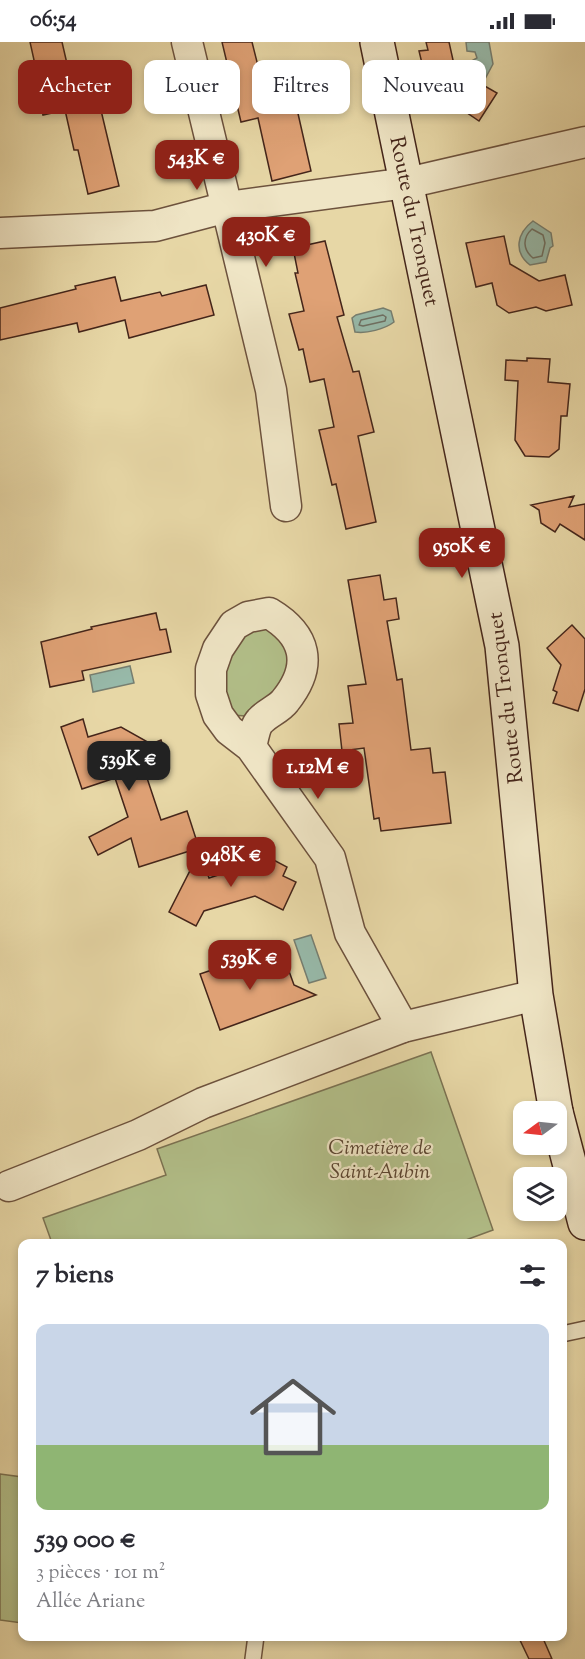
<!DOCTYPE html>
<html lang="fr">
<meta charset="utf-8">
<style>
body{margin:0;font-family:"Sorts Mill Goudy",serif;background:#f2f2f3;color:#2b2b33;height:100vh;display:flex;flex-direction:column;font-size:22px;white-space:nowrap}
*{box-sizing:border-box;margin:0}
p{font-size:20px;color:#7c7c81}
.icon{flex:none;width:33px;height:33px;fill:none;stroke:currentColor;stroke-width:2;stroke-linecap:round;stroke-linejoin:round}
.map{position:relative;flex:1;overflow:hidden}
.drawer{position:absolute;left:18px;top:1197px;width:549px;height:402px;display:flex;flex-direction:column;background:#fff;border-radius:12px;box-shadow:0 3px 9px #0003}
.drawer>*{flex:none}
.guide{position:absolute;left:18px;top:18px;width:549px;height:54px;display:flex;gap:12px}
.needle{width:39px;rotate:255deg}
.buttons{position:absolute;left:513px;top:1059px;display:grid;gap:12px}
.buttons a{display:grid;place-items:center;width:54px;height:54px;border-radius:12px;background:#fff;box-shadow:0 3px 9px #0003;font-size:30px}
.price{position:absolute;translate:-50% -51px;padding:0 14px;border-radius:12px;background:#8f2418;color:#fff;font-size:20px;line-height:39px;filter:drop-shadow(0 2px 3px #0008)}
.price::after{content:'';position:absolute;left:50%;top:36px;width:18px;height:14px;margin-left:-9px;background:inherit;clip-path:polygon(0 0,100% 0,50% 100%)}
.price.current{background:#222;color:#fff}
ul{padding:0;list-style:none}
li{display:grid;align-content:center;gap:12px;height:318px;padding:0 18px}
li span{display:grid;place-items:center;height:186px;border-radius:12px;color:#555}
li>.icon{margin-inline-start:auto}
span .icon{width:108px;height:108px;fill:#fffc;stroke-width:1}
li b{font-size:26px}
h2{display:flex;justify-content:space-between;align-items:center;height:72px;padding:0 18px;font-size:26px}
.pill{padding:0 21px;border-radius:12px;background:#fff;box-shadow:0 3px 9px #0003;font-size:21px;line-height:54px}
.pill.current{background:#8f2418;color:#fff}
.status{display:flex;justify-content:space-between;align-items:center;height:42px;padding:0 30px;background:#fff;direction:ltr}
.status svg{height:16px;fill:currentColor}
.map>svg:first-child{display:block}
.green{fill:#b2bf89;stroke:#7b7252;stroke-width:1.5}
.water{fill:#97b9a9;stroke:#767e70;stroke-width:1.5}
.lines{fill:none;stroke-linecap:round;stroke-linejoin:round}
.shore{stroke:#6e6f62;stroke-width:1.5}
.building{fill:#dfa175;stroke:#44251a;stroke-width:1.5}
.lane-casing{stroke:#6d523d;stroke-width:18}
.street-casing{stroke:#6d523d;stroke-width:33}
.secondary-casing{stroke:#44251a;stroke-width:36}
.lane{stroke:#efe5c5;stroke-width:15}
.street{stroke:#efe5c5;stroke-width:30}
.secondary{stroke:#efe5c5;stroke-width:33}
.labels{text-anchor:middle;stroke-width:4.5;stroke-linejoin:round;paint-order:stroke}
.street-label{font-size:21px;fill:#44251a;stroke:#efe5c5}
.park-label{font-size:21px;font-style:italic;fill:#5a4430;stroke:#efe5c5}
</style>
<div class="status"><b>06:54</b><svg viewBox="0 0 49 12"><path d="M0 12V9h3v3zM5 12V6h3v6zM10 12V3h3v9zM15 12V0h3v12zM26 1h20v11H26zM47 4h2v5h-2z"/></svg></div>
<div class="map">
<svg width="585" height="1617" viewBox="0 0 585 1617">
<rect width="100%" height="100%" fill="#e7d7a6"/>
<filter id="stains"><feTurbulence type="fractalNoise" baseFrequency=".00333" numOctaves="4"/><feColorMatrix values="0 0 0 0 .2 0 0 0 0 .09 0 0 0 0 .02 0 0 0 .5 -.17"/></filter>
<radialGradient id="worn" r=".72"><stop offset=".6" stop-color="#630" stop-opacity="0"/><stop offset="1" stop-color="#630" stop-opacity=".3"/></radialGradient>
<g class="green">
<polygon points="269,584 291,609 286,641 257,670 245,674 233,673 222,648 230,605 240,592"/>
<polygon points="431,1010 493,1188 455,1202 52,1201 43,1176 166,1133 157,1107"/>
<polygon points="0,1432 22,1435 22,1581 0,1578"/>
</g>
<g class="water">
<polygon points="466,0 489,0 493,22 485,37 472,30 470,20 477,16 475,10 467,9"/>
<path d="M533,179L551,191L553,204L550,206L546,220L530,223C513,210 517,191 533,179Z"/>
<path d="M383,266L391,269L394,280C385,287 366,292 355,290L352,276L356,273Z"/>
<polygon points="130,624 134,641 93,650 90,633"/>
<polygon points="311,893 326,936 309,941 294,898"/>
</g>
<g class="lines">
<g class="shore">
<path d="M532,187L543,193L545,201L542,214L533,216C523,208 522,196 532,187Z"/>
<polygon points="383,273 386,275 385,279 363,284 359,283 361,278"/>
</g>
</g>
<g class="building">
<polygon points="30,0 62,0 77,65 99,60 119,144 88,152 78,108 74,108 65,68 43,73 34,37 38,36"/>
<polygon points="222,0 252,0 259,28 267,26 272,50 292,45 311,129 272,139 258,76 241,80"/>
<polygon points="426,0 449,0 455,27 497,51 479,79 460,66 463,62 426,38 419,9 428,8"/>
<polygon points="504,194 510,222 539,239 565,233 572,263 546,269 536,265 509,271 497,263 492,241 476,245 466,201"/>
<polygon points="325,199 344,273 337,275 353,330 359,329 374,390 358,394 376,480 346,487 336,442 332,443 319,388 334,385 324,337 310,340 303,307 299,308 289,272 304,269 295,231 298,231 293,206"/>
<polygon points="115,235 121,259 160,250 162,254 206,243 214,273 129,296 125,278 79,290 77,281 0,298 0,266 76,247 75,244"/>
<polygon points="527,316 550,317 548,340 570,342 567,374 561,374 559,407 549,415 525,414 515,398 518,339 505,338 506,318 527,319"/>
<polygon points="574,454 569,465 585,462 585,498 560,482 555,490 541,481 539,468 531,463"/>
<polygon points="380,533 384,558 396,556 399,577 387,579 397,638 402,637 411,708 430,706 433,731 445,730 451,781 381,789 379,776 374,777 364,706 342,709 339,682 353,681 348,644 366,642 348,538"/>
<polygon points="156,571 160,588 166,587 171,610 82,629 84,638 50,645 41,600 92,587 91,585"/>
<polygon points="572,583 585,597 585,647 578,669 553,661 557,650 553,648 561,623 547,606"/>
<polygon points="83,677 88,695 121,685 151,702 161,698 168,719 144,727 161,778 187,769 199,806 139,825 131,796 98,813 89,795 128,775 115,736 82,747 61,685"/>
<polygon points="200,809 209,836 270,816 287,825 283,834 296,840 283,868 255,854 204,869 196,884 169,870"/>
<polygon points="256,913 261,927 285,918 294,943 316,953 220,988 200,932"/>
<polygon points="518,1594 542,1594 552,1617 529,1617"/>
</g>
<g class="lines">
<g class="lane-casing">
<g id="lane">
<polyline points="562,1292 585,1287"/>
<polyline points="253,1617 256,1594"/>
</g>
</g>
<g class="street-casing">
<g id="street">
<polyline points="187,0 271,348 286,464"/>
<polyline points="0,191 155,184 227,165 407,141 585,100"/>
<path d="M251,705C253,697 255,684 260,679C267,671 279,667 285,659C314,623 306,593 269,571L248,575L234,583L218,607L211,627V652L218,673L229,688L251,705L330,816L350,891L403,985"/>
<polyline points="9,1144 138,1093 203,1061 403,985 536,953"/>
</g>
</g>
<g class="secondary-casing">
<g id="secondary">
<polyline points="377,0 502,604 536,953 556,1070"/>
<polyline points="556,1070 585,1181"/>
</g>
</g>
<use href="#lane" class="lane"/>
<use href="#street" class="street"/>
<use href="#secondary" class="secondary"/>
</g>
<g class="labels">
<g class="street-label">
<text transform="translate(415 179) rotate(78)" y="7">Route du Tronquet</text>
<text transform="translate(505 656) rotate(-97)" y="7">Route du Tronquet</text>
</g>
<g class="park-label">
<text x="380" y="1112">Cimetière de<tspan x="380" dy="24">Saint-Aubin</tspan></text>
</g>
</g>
<rect width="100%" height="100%" filter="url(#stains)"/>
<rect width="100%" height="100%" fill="url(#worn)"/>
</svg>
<div class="buttons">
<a><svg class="needle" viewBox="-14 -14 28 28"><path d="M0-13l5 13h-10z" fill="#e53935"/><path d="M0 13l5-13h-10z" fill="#7c7c81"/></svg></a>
<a><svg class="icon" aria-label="layers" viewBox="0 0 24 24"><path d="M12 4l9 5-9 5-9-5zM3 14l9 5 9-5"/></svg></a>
</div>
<b class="price" style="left:197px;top:149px">543K €</b>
<b class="price" style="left:266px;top:226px">430K €</b>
<b class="price" style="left:462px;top:537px">950K €</b>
<b class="price current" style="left:129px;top:750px">539K €</b>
<b class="price" style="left:318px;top:758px">1.12M €</b>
<b class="price" style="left:231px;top:846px">948K €</b>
<b class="price" style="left:250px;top:949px">539K €</b>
<div class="guide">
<a class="pill current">Acheter</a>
<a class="pill">Louer</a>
<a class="pill">Filtres</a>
<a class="pill">Nouveau</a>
</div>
<section class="drawer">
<h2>7 biens<svg class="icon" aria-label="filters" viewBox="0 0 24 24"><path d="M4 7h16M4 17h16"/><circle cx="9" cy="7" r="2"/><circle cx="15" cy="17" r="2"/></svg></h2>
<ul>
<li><span style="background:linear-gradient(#c9d6e8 65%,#8fb573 0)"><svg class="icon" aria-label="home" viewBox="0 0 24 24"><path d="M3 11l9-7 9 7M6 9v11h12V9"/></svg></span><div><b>539 000 €</b><p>3 pièces · 101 m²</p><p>Allée Ariane</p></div></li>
</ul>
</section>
</div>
